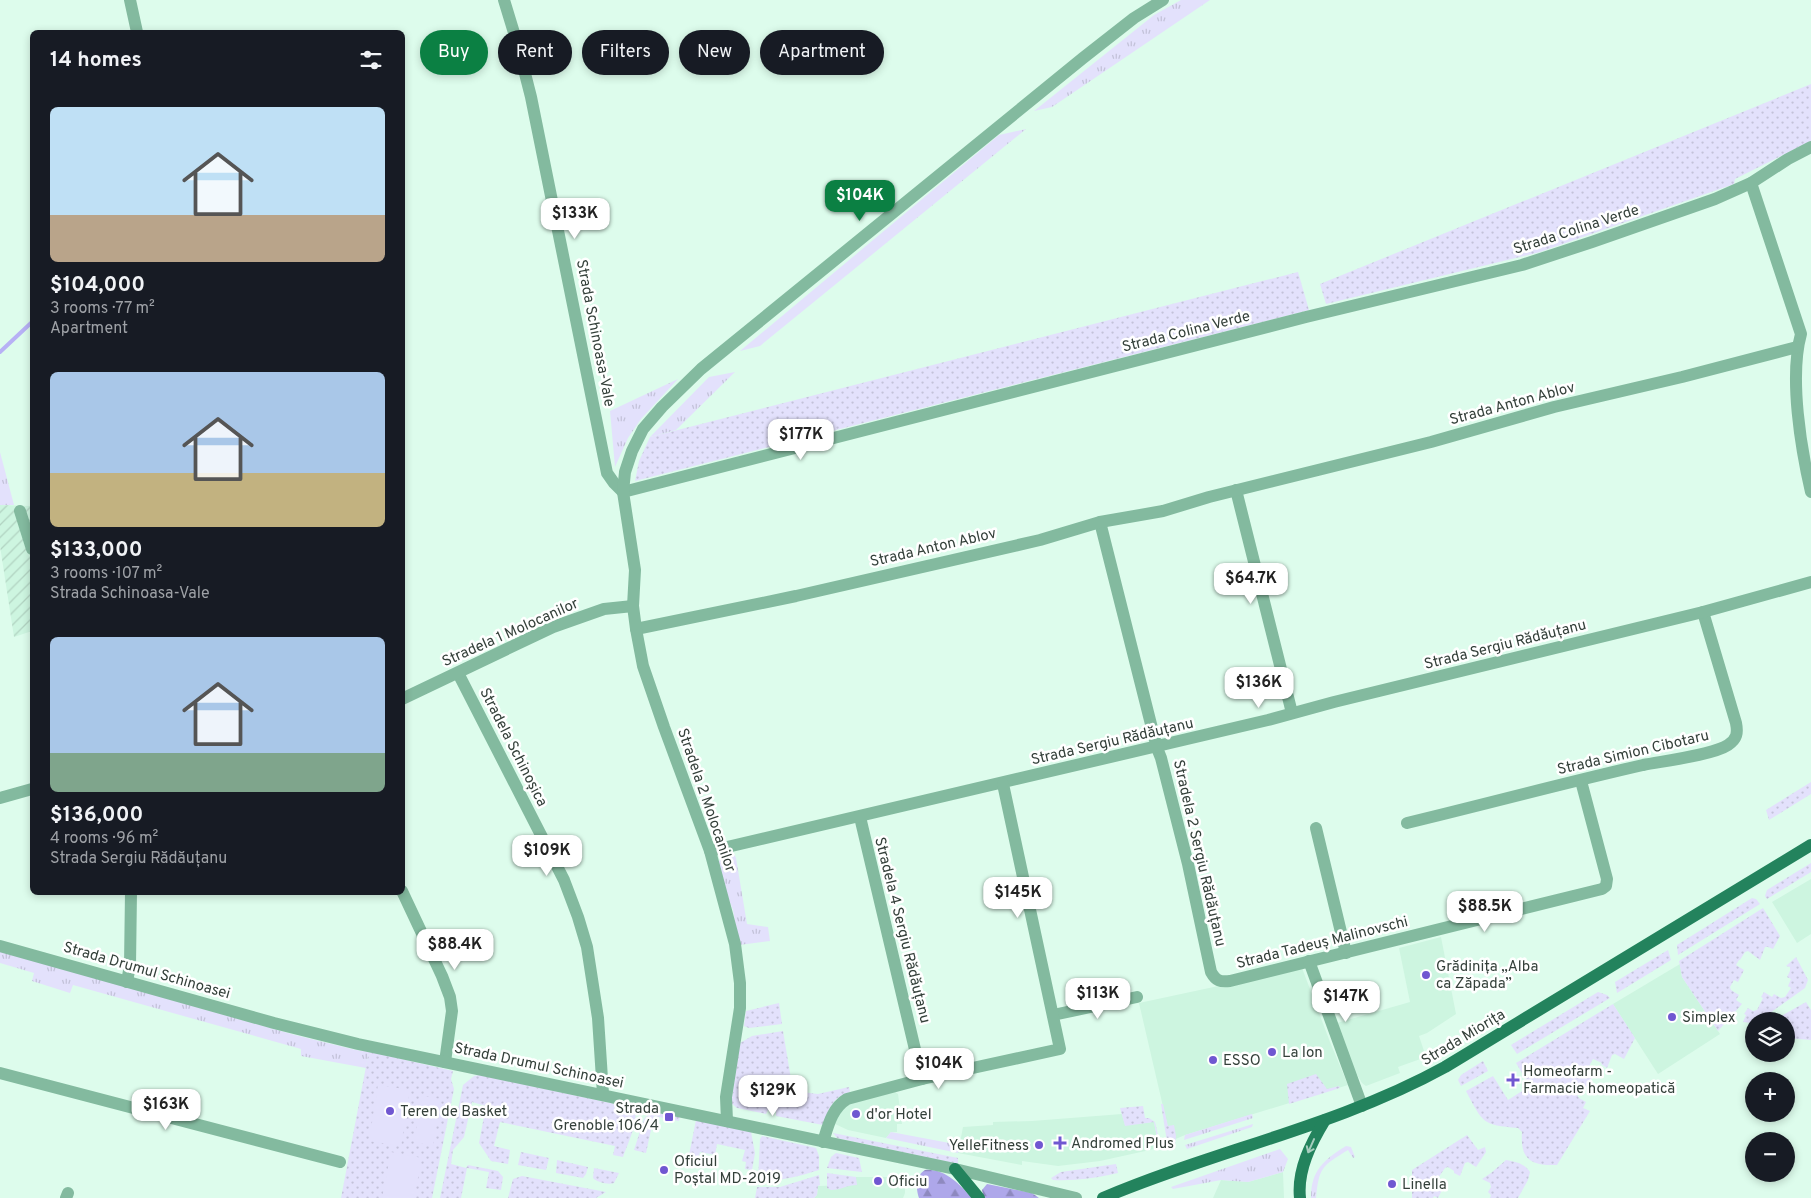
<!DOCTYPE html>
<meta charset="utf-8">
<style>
body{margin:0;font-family:Overpass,sans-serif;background:#20242c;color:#f1f3f6;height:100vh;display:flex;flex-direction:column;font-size:19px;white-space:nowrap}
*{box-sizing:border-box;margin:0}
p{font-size:16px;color:#9ea1a6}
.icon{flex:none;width:28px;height:28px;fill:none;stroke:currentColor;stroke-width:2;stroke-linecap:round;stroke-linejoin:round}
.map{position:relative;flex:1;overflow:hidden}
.side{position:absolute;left:30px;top:30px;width:375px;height:865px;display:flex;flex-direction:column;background:#171b24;border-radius:8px;box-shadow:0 2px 8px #0003}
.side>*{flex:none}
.top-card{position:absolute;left:420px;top:30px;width:475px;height:45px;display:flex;gap:10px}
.fabs{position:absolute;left:1745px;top:1012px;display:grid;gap:10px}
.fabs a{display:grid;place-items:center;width:50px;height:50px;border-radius:50%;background:#171b24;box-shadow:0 2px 8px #0003;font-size:25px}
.price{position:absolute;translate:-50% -42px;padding:0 11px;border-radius:10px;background:#fff;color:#222;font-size:16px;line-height:32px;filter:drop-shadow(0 1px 2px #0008)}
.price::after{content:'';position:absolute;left:50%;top:30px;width:15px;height:11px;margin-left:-8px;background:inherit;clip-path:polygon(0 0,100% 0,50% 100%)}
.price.active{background:#0b8043;color:#fff}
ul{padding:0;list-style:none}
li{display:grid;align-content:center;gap:10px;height:265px;padding:0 20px}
li span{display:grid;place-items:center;height:155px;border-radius:8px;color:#555}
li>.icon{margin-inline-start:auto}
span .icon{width:90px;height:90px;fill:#fffc;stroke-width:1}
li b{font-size:21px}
h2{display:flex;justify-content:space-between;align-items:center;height:60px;padding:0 20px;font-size:21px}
.tag{padding:0 18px;border-radius:22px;background:#171b24;box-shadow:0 2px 8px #0003;font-size:18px;line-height:45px}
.tag.active{background:#0b8043;color:#fff}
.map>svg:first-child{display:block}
.built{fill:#cdf5e0}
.industrial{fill:url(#industrial-furrows)}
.grass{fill:url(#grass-tufts)}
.forest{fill:url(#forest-firs)}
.garden{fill:url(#garden-dots)}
.pitch{fill:#e3e1fc}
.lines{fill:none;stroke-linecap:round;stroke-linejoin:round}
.stream{stroke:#b7b1f5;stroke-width:4}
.minor{stroke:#83ba9f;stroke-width:12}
.major{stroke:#23835d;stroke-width:12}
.oneway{stroke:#a7cdbe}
.poi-dot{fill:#7057d1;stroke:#fff;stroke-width:2}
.labels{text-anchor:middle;stroke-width:5;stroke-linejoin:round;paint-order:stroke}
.street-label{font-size:15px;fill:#34403a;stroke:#fff}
.poi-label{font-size:15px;fill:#34403a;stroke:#fff;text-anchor:start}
</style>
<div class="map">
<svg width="1811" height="1198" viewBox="0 0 1811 1198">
<defs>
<pattern id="industrial-furrows" width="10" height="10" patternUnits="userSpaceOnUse" patternTransform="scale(1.25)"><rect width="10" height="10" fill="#cdf5e0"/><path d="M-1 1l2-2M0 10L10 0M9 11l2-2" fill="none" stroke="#b1d3c1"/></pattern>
<pattern id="grass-tufts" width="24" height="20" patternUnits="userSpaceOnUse" patternTransform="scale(1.25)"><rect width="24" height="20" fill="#e3e1fc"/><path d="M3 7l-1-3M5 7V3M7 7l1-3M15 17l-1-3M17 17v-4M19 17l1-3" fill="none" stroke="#c3c2d9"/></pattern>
<pattern id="forest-firs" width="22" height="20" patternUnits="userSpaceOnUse" patternTransform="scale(1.25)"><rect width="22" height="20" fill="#aea7ea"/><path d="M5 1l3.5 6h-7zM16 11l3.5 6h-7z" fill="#8e89bf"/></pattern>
<pattern id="garden-dots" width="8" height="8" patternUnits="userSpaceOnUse" patternTransform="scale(1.25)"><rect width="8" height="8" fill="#e3e1fc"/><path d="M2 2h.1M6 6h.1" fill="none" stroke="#c3c2d9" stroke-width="1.8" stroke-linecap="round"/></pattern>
</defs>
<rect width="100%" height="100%" fill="#ddfcec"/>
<g class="built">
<polygon points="1811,879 1811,934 1797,943 1772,902"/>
<polygon points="1441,937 1456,1014 1427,1033 1419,1036 1426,1057 1398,1067 1400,1073 1366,1086 1362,1083 1353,1068 1337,1023 1410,1002 1399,948"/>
<polygon points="1680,964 1682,977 1720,1034 1658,1074 1613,1004"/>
<polygon points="1302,968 1330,1042 1348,1085 1185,1135 1171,1141 1139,1003"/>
<polygon points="895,1092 898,1094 902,1124 897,1124 897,1132 891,1132 886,1138 848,1130 835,1124 840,1111 850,1103"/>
<polygon points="1122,1114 1125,1125 1154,1122 1159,1148 1100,1161 1058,1166 1022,1161 1022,1165 958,1153 963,1127 993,1125 993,1122 1032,1121"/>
<polygon points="1283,1172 1284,1198 1213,1198 1221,1180 1248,1182"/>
<polygon points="856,1177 905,1177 905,1193 903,1198 814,1198 817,1195 818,1186 856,1185"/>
</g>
<polygon class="industrial" points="0,505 32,506 32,631 14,637 0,546"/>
<g class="grass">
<polygon points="1181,0 1210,0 1052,107 1034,111 1154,15"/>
<polygon points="1026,129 760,346 740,351 999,135"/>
<polygon points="735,372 676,430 650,437 709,377"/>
<polygon points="678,379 641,419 628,438 615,467 610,411"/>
<polygon points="0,452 14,505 0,505"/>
<polygon points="734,854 736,858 747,924 768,927 770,941 739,945 733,910 724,887 717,862"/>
<polygon points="0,951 295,1035 356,1050 372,1052 368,1056 366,1068 301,1056 301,1049 73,985 70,993 32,981 34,973 0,963"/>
<polygon points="1252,1114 1253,1118 1184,1140 1185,1135"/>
<polygon points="1253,1124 1252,1127 1187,1149 1185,1145"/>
<polygon points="891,1132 960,1145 958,1153 886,1138"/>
<path d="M1346,1146L1351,1147L1355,1157L1353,1158L1348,1150C1322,1166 1319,1167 1316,1198H1311C1311,1170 1324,1160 1346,1146Z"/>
<polygon points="1280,1149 1288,1159 1283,1172 1248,1182 1221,1180 1173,1189 1171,1187"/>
</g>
<g class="forest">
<path d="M925,1170C945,1168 960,1185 972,1198H919C916,1188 915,1176 925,1170Z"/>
<polygon points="987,1184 1032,1193 1039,1198 984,1198 982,1190"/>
</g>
<g class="garden">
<polygon points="1811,84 1811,141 1735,179 1734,184 1540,252 1326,304 1320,284"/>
<polygon points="1298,272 1309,310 635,481 639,461 650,437"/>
<polygon points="1811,782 1811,794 1769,820 1766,810"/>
<polygon points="1811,863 1811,872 1767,899 1765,896 1767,890"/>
<polygon points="1752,898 1756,899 1760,904 1678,955 1677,945"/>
<polygon points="1763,908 1780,936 1773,949 1768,947 1765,947 1760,960 1748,951 1745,952 1740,960 1739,960 1736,965 1744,970 1738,982 1734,980 1730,987 1731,990 1739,995 1736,1000 1742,1004 1718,1031 1682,977 1679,961"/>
<polygon points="1668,950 1671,960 1617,993 1615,982"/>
<polygon points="1796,957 1808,980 1805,988 1770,1013 1752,1023 1743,1022 1746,1015 1744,1014 1748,1008 1753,1011 1757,1010 1763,998 1761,997 1764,992 1772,997 1774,994 1781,998 1785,997 1791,988 1788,986 1791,979 1787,977 1790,971 1790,967 1786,966"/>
<polygon points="1598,992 1607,995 1610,998 1517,1054 1511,1045"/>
<polygon points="1806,1002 1811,1010 1811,1040 1786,1038 1786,1021 1772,1021"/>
<polygon points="779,1003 782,1024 749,1028 744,1026 746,1011"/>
<path d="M1613,1004L1635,1038L1624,1059L1615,1054L1612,1055L1607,1068L1601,1064L1602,1063L1593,1059L1588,1068H1586L1583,1073L1592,1078L1585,1089L1582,1087L1577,1095L1579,1098L1586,1102L1583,1108L1590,1111L1557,1165C1531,1166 1520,1160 1522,1132L1518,1128C1482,1125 1483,1123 1466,1091L1493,1076L1508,1100L1530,1086L1516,1063Z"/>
<path d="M783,1031L793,1091L818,1094L849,1087L850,1092C831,1098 830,1108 823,1125L776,1116V1111L768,1110L766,1114L737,1108L731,1103L740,1043L752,1036Z"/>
<polygon points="372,1052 453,1071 451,1079 454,1089 432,1198 341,1198 368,1056"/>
<polygon points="1483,1061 1488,1071 1461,1086 1458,1080 1461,1075"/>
<polygon points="1316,1074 1327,1089 1339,1086 1340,1088 1289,1104 1287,1084"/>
<path d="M480,1075L634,1108C640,1118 627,1146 623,1157L613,1155L615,1146L500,1122L494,1146L510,1150L508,1164L491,1161L479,1143L486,1106L472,1102L464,1137L453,1150L451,1164L466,1168L468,1165L498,1171L503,1177L501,1190L486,1188L489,1172L467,1168L461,1198H440L463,1085L474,1076Z"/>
<polygon points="1161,1104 1163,1104 1168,1126 1174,1125 1176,1136 1175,1145 1168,1148"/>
<polygon points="1143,1106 1145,1118 1149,1118 1155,1122 1161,1148 1159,1148 1154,1122 1125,1126 1120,1108"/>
<polygon points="651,1112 680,1117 679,1121 654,1116 646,1153 634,1150 644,1119"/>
<polygon points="696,1120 751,1132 755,1153 752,1170 745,1169 746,1162 742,1161 745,1150 717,1144 715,1155 700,1152 696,1167 687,1165"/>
<polygon points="833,1133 958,1158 958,1164 837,1138"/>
<polygon points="1467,1135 1478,1150 1485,1147 1486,1152 1476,1167 1468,1162 1465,1163 1460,1176 1454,1173 1454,1171 1448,1167 1445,1168 1436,1181 1444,1186 1438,1198 1434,1196 1433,1198 1412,1198 1412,1170"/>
<path d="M762,1136L816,1148L819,1156V1170C797,1177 781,1181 758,1181L760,1139Z"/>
<polygon points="521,1152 549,1158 546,1170 518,1165"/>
<polygon points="836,1153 859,1158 862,1172 827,1168 831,1157"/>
<polygon points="557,1160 588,1167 586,1174 583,1178 556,1173"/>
<path d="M1506,1160C1516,1162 1524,1163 1530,1172L1528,1180L1518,1198H1490L1491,1195L1488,1192L1491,1187L1490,1183L1482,1179L1491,1173Z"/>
<path d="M1116,1164L1118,1173C1096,1178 1075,1181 1053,1180L1051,1178L1061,1172Z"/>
<path d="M594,1168L619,1173L614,1183C608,1185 597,1182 593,1178Z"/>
<path d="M827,1173L856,1177L857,1185C847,1185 841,1190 831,1190L827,1188Z"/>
<polygon points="819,1175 820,1185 818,1186 817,1195 814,1198 755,1198 757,1187 780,1187"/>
<polygon points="522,1176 606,1192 596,1198 508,1198 513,1179"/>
</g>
<g class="pitch">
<polygon points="378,1085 410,1090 401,1146 369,1141"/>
<polygon points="422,1096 441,1099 433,1146 414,1142"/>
<polygon points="391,1152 422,1158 414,1198 382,1198"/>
</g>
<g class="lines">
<polyline class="stream" points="0,352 32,322"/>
<g class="minor">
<polyline points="130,0 137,32"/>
<polyline points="504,0 518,46 531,97 607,473 614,483 623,492"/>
<path d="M1751,183L1801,334C1789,377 1801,449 1811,492"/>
<polyline points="1236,490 1292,713"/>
<polyline points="623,492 1306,317 1522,265 1592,242 1715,199 1751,183 1788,159 1811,147"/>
<polyline points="20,511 32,549"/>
<path d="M1100,522L1157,748L1161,758L1188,864L1211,972C1216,981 1220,982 1230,981L1602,889L1606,886L1607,879L1581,781"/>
<polyline points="636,629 796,596 1040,540 1100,522 1163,511 1209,497 1431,442 1554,407 1682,377 1797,347"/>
<polyline points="458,673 564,880 578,917 587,947 598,1018 603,1094"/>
<polyline points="402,699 553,627 604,609 633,606"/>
<polyline points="0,798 32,789"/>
<polyline points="860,817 922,1079"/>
<path d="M1407,823C1486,804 1564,783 1643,765C1663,761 1713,755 1728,745C1737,739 1738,733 1736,723L1703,612"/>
<polyline points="1316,828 1346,953"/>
<polyline points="710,851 1268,720 1334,702 1703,612 1811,582"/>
<polyline points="402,891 442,976 450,997 452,1011 445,1062"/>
<polyline points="0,946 274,1023 358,1044 955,1169 1076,1198"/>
<polyline points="1309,961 1362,1106"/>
<polyline points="127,982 130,965 131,892"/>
<polyline points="1053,1015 1137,997"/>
<polyline points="0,1073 340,1162"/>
<polyline points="727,1121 726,1097 740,1008 740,983 735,944 710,851 664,727 643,666 636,629 633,606 635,570 623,492 625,472 632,451 643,429 662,407 701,369 1083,58 1134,18 1163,0"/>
<path d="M823,1142C828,1126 832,1108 847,1099L922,1079L1060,1049L1003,784"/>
<polyline points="66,1198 68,1193"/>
</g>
<g class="major">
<polyline points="955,1169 979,1198"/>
<path d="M1103,1198C1216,1150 1338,1126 1445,1067L1811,845"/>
<path d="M1300,1198C1297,1170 1311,1143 1325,1120"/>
</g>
</g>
<defs><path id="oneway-shaft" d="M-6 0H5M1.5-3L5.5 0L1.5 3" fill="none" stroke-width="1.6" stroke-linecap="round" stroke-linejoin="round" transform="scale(1.25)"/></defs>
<use class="oneway" href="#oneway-shaft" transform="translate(1311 1146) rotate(114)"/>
<g class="poi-dot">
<circle cx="1426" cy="975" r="5"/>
<circle cx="1672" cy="1017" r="5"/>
<circle cx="1272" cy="1052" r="5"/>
<circle cx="1213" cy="1060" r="5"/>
<path d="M1510.5 1072.5h5v5h5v5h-5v5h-5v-5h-5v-5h5z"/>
<circle cx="390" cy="1111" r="5"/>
<circle cx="856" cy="1114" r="5"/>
<rect x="664" y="1112" width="10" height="10" rx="2.5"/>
<path d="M1057.5 1135.5h5v5h5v5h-5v5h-5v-5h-5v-5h5z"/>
<circle cx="1039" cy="1145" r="5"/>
<circle cx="664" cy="1170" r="5"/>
<circle cx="878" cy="1181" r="5"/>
<circle cx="1392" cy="1184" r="5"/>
</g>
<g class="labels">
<g class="street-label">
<text transform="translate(1576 229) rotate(-18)" y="5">Strada Colina Verde</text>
<text transform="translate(1186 331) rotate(-14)" y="5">Strada Colina Verde</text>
<text transform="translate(596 333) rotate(79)" y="5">Strada Schinoasa-Vale</text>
<text transform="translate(1512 403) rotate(-15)" y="5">Strada Anton Ablov</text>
<text transform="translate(933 547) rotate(-13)" y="5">Strada Anton Ablov</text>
<text transform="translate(510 632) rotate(-24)" y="5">Stradela 1 Molocanilor</text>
<text transform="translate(1505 644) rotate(-14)" y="5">Strada Sergiu Rădăuțanu</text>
<text transform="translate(1112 741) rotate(-13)" y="5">Strada Sergiu Rădăuțanu</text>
<text transform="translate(514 747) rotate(63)" y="5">Stradela Schinoșica</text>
<text transform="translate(1633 752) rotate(-13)" y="5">Strada Simion Cibotaru</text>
<text transform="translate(707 800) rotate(71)" y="5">Stradela 2 Molocanilor</text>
<text transform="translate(1200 853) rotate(77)" y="5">Stradela 2 Sergiu Rădăuțanu</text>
<text transform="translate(903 930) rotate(76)" y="5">Stradela 4 Sergiu Rădăuțanu</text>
<text transform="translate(1322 942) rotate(-14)" y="5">Strada Tadeuș Malinovschi</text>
<text transform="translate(147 970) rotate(16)" y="5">Strada Drumul Schinoasei</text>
<text transform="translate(1463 1037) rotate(-31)" y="5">Strada Miorița</text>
<text transform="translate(539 1065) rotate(12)" y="5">Strada Drumul Schinoasei</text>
</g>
<g class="poi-label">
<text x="1436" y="971">Grădinița „Alba<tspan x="1436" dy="17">ca Zăpada”</tspan></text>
<text x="1682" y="1022">Simplex</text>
<text x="1282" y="1057">La Ion</text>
<text x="1223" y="1065">ESSO</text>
<text x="1523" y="1076">Homeofarm -<tspan x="1523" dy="17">Farmacie homeopatică</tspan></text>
<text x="659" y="1113" text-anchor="end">Strada<tspan x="659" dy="17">Grenoble 106/4</tspan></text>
<text x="400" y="1116">Teren de Basket</text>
<text x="866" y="1119">d'or Hotel</text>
<text x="1071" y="1148">Andromed Plus</text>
<text x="1029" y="1150" text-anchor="end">YelleFitness</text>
<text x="674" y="1166">Oficiul<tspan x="674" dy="17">Poștal MD-2019</tspan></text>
<text x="888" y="1186">Oficiu</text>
<text x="1402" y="1189">Linella</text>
</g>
</g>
</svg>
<div class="fabs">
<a><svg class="icon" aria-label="layers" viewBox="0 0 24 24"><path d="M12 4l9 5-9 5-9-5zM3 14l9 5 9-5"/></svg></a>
<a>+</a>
<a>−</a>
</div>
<b class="price active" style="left:860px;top:222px">$104K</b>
<b class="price" style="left:575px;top:240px">$133K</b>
<b class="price" style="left:801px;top:461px">$177K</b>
<b class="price" style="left:1251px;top:605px">$64.7K</b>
<b class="price" style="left:1259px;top:709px">$136K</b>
<b class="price" style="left:547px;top:877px">$109K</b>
<b class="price" style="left:1018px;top:919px">$145K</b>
<b class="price" style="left:1485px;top:933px">$88.5K</b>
<b class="price" style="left:455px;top:971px">$88.4K</b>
<b class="price" style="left:1098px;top:1020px">$113K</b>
<b class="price" style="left:1346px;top:1023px">$147K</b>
<b class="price" style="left:939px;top:1090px">$104K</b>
<b class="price" style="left:773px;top:1117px">$129K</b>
<b class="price" style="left:166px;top:1131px">$163K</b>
<div class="top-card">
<a class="tag active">Buy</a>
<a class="tag">Rent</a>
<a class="tag">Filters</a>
<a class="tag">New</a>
<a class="tag">Apartment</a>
</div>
<section class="side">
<h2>14 homes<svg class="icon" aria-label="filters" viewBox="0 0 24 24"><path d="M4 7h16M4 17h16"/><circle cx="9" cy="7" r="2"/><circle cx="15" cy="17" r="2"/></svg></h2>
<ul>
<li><span style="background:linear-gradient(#bfe0f5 70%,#b9a48a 0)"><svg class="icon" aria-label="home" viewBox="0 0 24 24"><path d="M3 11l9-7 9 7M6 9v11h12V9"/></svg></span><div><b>$104,000</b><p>3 rooms · 77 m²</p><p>Apartment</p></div></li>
<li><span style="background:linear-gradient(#a9c7e8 65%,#c2b280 0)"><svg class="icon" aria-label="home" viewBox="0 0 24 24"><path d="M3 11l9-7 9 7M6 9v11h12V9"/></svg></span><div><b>$133,000</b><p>3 rooms · 107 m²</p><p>Strada Schinoasa-Vale</p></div></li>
<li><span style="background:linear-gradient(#a9c7e8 75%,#7fa58c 0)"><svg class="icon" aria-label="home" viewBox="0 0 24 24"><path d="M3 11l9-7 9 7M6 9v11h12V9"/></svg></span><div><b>$136,000</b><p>4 rooms · 96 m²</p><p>Strada Sergiu Rădăuțanu</p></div></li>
</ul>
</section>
</div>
